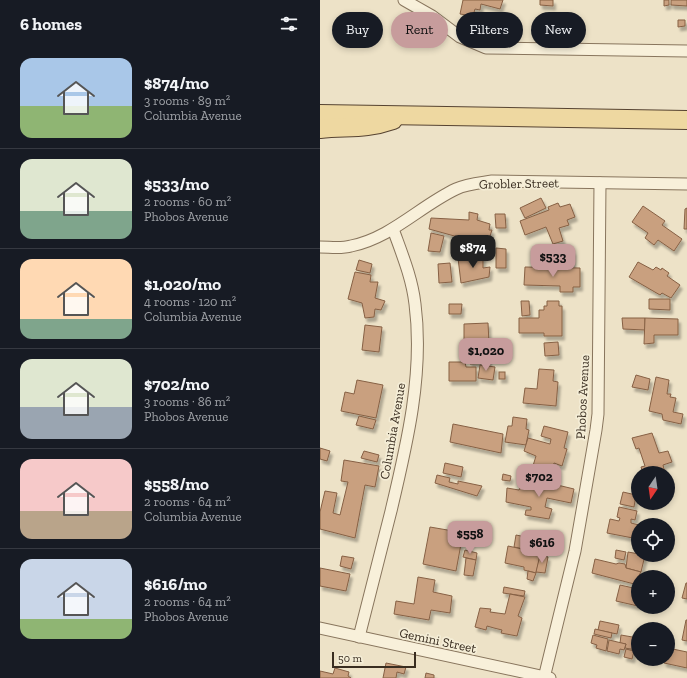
<!DOCTYPE html>
<meta charset="utf-8">
<style>
body{margin:0;font-family:"Zilla Slab",serif;background:#20242c;color:#f1f3f6;height:100vh;display:flex;flex-direction:column;font-size:15px;white-space:nowrap}
*{box-sizing:border-box;margin:0}
p{font-size:13px;color:#9ea1a6}
.icon{flex:none;width:22px;height:22px;fill:none;stroke:currentColor;stroke-width:2;stroke-linecap:round;stroke-linejoin:round}
.map{position:relative;flex:1;overflow:hidden}
.sheet{display:flex;flex-direction:column;background:#171b24;width:320px}
.sheet>*{flex:none}
.banner{position:absolute;left:12px;top:12px;width:295px;height:36px;display:flex;gap:8px}
.needle{width:26px;rotate:193deg}
.tools{position:absolute;left:311px;top:466px;display:grid;gap:8px}
.tools a{display:grid;place-items:center;width:44px;height:44px;border-radius:50%;background:#171b24;box-shadow:0 2px 6px #0003;font-size:20px}
.scale{position:absolute;left:12px;bottom:10px;width:84px;box-sizing:border-box;padding-left:4px;border:2px solid #392d20;border-top:0;font-size:11px;line-height:14px;white-space:nowrap;color:#392d20;-webkit-text-stroke:3px #f4edd6;paint-order:stroke}
.price{position:absolute;translate:-50% -34px;padding:0 9px;border-radius:8px;background:#c79c9c;color:#111;font-size:13px;line-height:26px;filter:drop-shadow(0 1px 2px #0008)}
.price::after{content:'';position:absolute;left:50%;top:24px;width:12px;height:9px;margin-left:-6px;background:inherit;clip-path:polygon(0 0,100% 0,50% 100%)}
.price.on{background:#222;color:#fff}
ul{padding:0;list-style:none}
li{display:flex;align-items:center;gap:12px;height:100px;padding:0 20px}
li+li{border-top:1px solid #363941}
li span{display:grid;place-items:center;flex:none;width:112px;height:80px;border-radius:12px;color:#555}
li>.icon{margin-inline-start:auto}
span .icon{width:48px;height:48px;fill:#fffc;stroke-width:1}
li b{font-size:17px}
h2{display:flex;justify-content:space-between;align-items:center;height:48px;padding:0 20px;font-size:17px}
.tag{padding:0 14px;border-radius:18px;background:#171b24;box-shadow:0 2px 6px #0003;font-size:14px;line-height:36px}
.tag.on{background:#c79c9c;color:#111}
main{display:flex;flex:1;min-height:0}
.map>svg:first-child{display:block}
.building{fill:#c9a07f;stroke:#866044;filter:url(#shadow)}
.lines{fill:none;stroke-linecap:round;stroke-linejoin:round}
.street-casing{stroke:#88755d;stroke-width:13}
.primary-casing{stroke:#564331;stroke-width:20}
.street{stroke:#f8f0da;stroke-width:11}
.primary{stroke:#eed8a1;stroke-width:18}
.labels{text-anchor:middle;stroke-width:3.5;stroke-linejoin:round;paint-order:stroke}
.street-label{font-size:13px;fill:#392d20;stroke:#f4edd6}
</style>
<main>
<section class="sheet">
<h2>6 homes<svg class="icon" aria-label="filters" viewBox="0 0 24 24"><path d="M4 7h16M4 17h16"/><circle cx="9" cy="7" r="2"/><circle cx="15" cy="17" r="2"/></svg></h2>
<ul>
<li><span style="background:linear-gradient(#a9c7e8 60%,#8fb573 0)"><svg class="icon" aria-label="home" viewBox="0 0 24 24"><path d="M3 11l9-7 9 7M6 9v11h12V9"/></svg></span><div><b>$874/mo</b><p>3 rooms · 89 m²</p><p>Columbia Avenue</p></div></li>
<li><span style="background:linear-gradient(#dfe7d0 65%,#7fa58c 0)"><svg class="icon" aria-label="home" viewBox="0 0 24 24"><path d="M3 11l9-7 9 7M6 9v11h12V9"/></svg></span><div><b>$533/mo</b><p>2 rooms · 60 m²</p><p>Phobos Avenue</p></div></li>
<li><span style="background:linear-gradient(#ffd9b3 75%,#7fa58c 0)"><svg class="icon" aria-label="home" viewBox="0 0 24 24"><path d="M3 11l9-7 9 7M6 9v11h12V9"/></svg></span><div><b>$1,020/mo</b><p>4 rooms · 120 m²</p><p>Columbia Avenue</p></div></li>
<li><span style="background:linear-gradient(#dfe7d0 60%,#9aa5b1 0)"><svg class="icon" aria-label="home" viewBox="0 0 24 24"><path d="M3 11l9-7 9 7M6 9v11h12V9"/></svg></span><div><b>$702/mo</b><p>3 rooms · 86 m²</p><p>Phobos Avenue</p></div></li>
<li><span style="background:linear-gradient(#f6c9c9 65%,#b9a48a 0)"><svg class="icon" aria-label="home" viewBox="0 0 24 24"><path d="M3 11l9-7 9 7M6 9v11h12V9"/></svg></span><div><b>$558/mo</b><p>2 rooms · 64 m²</p><p>Columbia Avenue</p></div></li>
<li><span style="background:linear-gradient(#c9d6e8 75%,#8fb573 0)"><svg class="icon" aria-label="home" viewBox="0 0 24 24"><path d="M3 11l9-7 9 7M6 9v11h12V9"/></svg></span><div><b>$616/mo</b><p>2 rooms · 64 m²</p><p>Phobos Avenue</p></div></li>
</ul>
</section>
<div class="map">
<svg width="367" height="678" viewBox="0 0 367 678">
<defs>
<filter id="shadow"><feDropShadow dx="2.5" dy="4" stdDeviation="1" flood-color="#0004"/></filter>
</defs>
<rect width="100%" height="100%" fill="#ede2c7"/>
<g class="building">
<polygon points="143,0 183,0 180,9 161,4 160,10 155,9 153,16 140,14"/>
<polygon points="220,0 233,0 233,6 220,5"/>
<polygon points="344,0 349,0 349,5 344,6"/>
<polygon points="351,0 367,0 367,6 351,5"/>
<polygon points="358,20 365,20 365,26 358,27"/>
<polygon points="221,198 226,208 205,218 200,208"/>
<polygon points="238,203 240,207 250,204 255,217 247,220 249,225 239,228 243,241 233,244 226,227 205,235 200,221 229,210 228,207"/>
<polygon points="323,206 345,221 342,225 362,239 354,251 338,240 334,245 325,238 328,233 312,222"/>
<polygon points="367,208 367,229 364,229 365,209"/>
<polygon points="149,212 158,214 157,220 170,224 169,230 172,230 167,245 109,229 111,218 149,220"/>
<polygon points="175,214 185,214 186,228 176,228"/>
<polygon points="111,233 124,236 120,252 108,251"/>
<polygon points="176,248 186,249 186,268 176,268"/>
<polygon points="229,251 253,251 253,265 240,265 240,261 229,261"/>
<polygon points="163,256 163,268 170,267 169,277 141,283 138,258"/>
<polygon points="39,260 52,264 50,273 36,270"/>
<polygon points="318,262 333,270 336,267 341,270 342,268 349,273 347,276 360,285 351,298 342,293 340,295 309,277"/>
<polygon points="130,263 132,282 119,283 118,264"/>
<polygon points="205,267 260,268 260,287 253,287 253,292 240,292 240,286 204,285"/>
<polygon points="35,272 51,275 50,282 58,282 55,298 65,301 61,310 55,309 54,317 45,318 42,303 28,299"/>
<polygon points="329,299 350,299 350,310 329,309"/>
<polygon points="201,301 209,301 210,315 202,316"/>
<polygon points="227,301 239,301 239,306 242,306 242,336 224,336 224,333 199,333 199,318 219,318 219,310 224,310 224,306 227,306"/>
<polygon points="129,304 142,304 141,314 129,314"/>
<polygon points="302,318 325,318 325,330 303,329"/>
<polygon points="325,318 358,319 358,335 334,335 334,343 324,344"/>
<polygon points="168,323 169,343 144,344 144,324"/>
<polygon points="45,325 62,327 59,352 42,350"/>
<polygon points="238,342 239,355 225,356 224,343"/>
<polygon points="149,357 168,357 169,363 150,364"/>
<polygon points="129,362 145,362 146,367 156,367 156,381 129,381"/>
<polygon points="160,365 175,367 173,380 158,378"/>
<polygon points="219,369 234,370 233,381 238,382 236,406 203,403 205,388 217,389"/>
<rect x="179" y="372" width="6" height="7"/>
<polygon points="316,375 330,379 328,390 312,387"/>
<polygon points="336,377 349,380 347,394 351,394 350,397 356,398 353,412 363,414 361,424 343,420 342,414 329,411"/>
<polygon points="37,380 63,385 56,418 21,411 25,392 34,394"/>
<polygon points="39,416 56,420 53,429 36,425"/>
<polygon points="193,417 207,419 206,429 209,430 206,445 185,442 188,426 192,426"/>
<polygon points="133,424 183,434 181,453 130,442"/>
<polygon points="224,426 248,432 244,448 247,449 242,466 234,463 231,476 212,469 216,456 204,451 208,438 230,444 231,439 221,436"/>
<polygon points="332,433 339,453 348,451 352,462 343,465 345,473 323,473 321,467 325,466 319,448 316,449 312,438"/>
<polygon points="0,448 10,451 7,461 0,459"/>
<polygon points="44,451 59,455 57,462 41,458"/>
<polygon points="24,460 59,466 55,487 45,485 35,538 0,529 0,512 5,491 17,493 13,513 20,515 28,482 21,481"/>
<polygon points="125,463 143,467 141,477 123,473"/>
<polygon points="183,474 191,476 190,481 182,480"/>
<polygon points="117,475 130,478 129,482 138,484 138,481 162,486 157,496 115,483"/>
<polygon points="225,482 254,489 251,503 227,498 225,507 232,509 229,519 205,515 206,510 211,510 211,507 186,502 187,488 199,490 201,486 215,489 215,487 223,488"/>
<polygon points="303,492 316,495 314,507 300,504"/>
<polygon points="299,507 317,511 315,520 311,519 311,523 319,525 318,539 287,533 290,519 299,521 300,518 297,517"/>
<polygon points="110,527 139,532 137,543 141,544 136,571 103,564"/>
<polygon points="196,535 211,538 208,550 194,547"/>
<polygon points="211,539 220,541 218,551 209,549"/>
<polygon points="188,546 221,553 216,573 204,570 204,567 185,563"/>
<polygon points="145,550 157,553 156,560 143,557"/>
<polygon points="296,550 306,552 304,560 295,558"/>
<polygon points="308,552 325,555 321,572 306,568"/>
<polygon points="220,555 228,557 225,573 216,572"/>
<polygon points="22,556 34,558 31,569 20,566"/>
<polygon points="146,558 156,560 153,576 144,575"/>
<polygon points="275,559 296,564 299,563 305,564 306,568 321,572 318,577 318,585 272,573"/>
<polygon points="0,568 30,574 26,591 0,586"/>
<polygon points="208,571 216,573 213,581 207,579"/>
<polygon points="98,577 115,580 113,592 132,596 130,613 111,610 109,620 74,614 76,601 94,604"/>
<polygon points="366,583 367,583 367,599 362,598"/>
<polygon points="300,585 318,589 318,606 296,601"/>
<polygon points="184,587 205,591 204,596 183,593"/>
<polygon points="190,594 205,597 198,616 202,618 197,636 181,633 182,630 174,628 167,626 166,630 155,627 160,608 171,609 170,612 185,614"/>
<polygon points="366,620 367,620 367,641 362,640"/>
<polygon points="280,621 299,625 297,634 278,630"/>
<polygon points="275,629 292,633 291,638 274,634"/>
<polygon points="273,635 288,639 286,651 276,648 277,645 271,643"/>
<polygon points="301,635 318,638 316,650 305,648 306,644 300,643"/>
<polygon points="289,640 306,644 304,650 300,649 299,654 287,651"/>
<polygon points="348,648 367,652 367,668 344,663 344,659 348,659"/>
<polygon points="306,649 314,651 312,659 304,657"/>
<polygon points="66,663 86,667 84,674 77,672 76,678 63,678"/>
<polygon points="15,668 29,672 28,676 31,678 0,678 0,671 13,674"/>
<polygon points="106,673 114,675 114,678 105,678"/>
</g>
<g class="lines">
<g class="street-casing">
<g id="street">
<polyline points="84,0 112,16 140,37 166,48 367,51"/>
<path d="M0,247C10,247 21,249 31,246C71,238 100,206 136,189C147,184 160,183 172,181L367,184"/>
<polyline points="0,628 230,678"/>
<path d="M39,637C50,595 60,553 71,511C87,444 104,373 95,304C92,278 82,254 73,229"/>
<polyline points="224,678 255,551 276,430 278,414 280,183"/>
</g>
</g>
<g class="primary-casing">
<g id="primary">
<polyline points="0,114 367,120"/>
<path d="M0,129C28,126 44,130 73,120"/>
</g>
</g>
<use href="#street" class="street"/>
<use href="#primary" class="primary"/>
</g>
<g class="labels">
<g class="street-label">
<text transform="translate(199 183) rotate(-1)" y="5">Grobler Street</text>
<text transform="translate(262 397) rotate(-87)" y="5">Phobos Avenue</text>
<text transform="translate(72 431) rotate(-80)" y="5">Columbia Avenue</text>
<text transform="translate(118 640) rotate(12)" y="5">Gemini Street</text>
</g>
</g>
</svg>
<div class="tools">
<a><svg class="needle" viewBox="-14 -14 28 28"><path d="M0-13l5 13h-10z" fill="#e53935"/><path d="M0 13l5-13h-10z" fill="#9ea1a6"/></svg></a>
<a><svg class="icon" aria-label="locate" viewBox="0 0 24 24"><circle cx="12" cy="12" r="6"/><path d="M12 2v4M12 18v4M2 12h4M18 12h4"/></svg></a>
<a>+</a>
<a>−</a>
</div>
<div class="scale">50 m</div>
<b class="price on" style="left:153px;top:269px">$874</b>
<b class="price" style="left:233px;top:278px">$533</b>
<b class="price" style="left:166px;top:372px">$1,020</b>
<b class="price" style="left:219px;top:498px">$702</b>
<b class="price" style="left:150px;top:555px">$558</b>
<b class="price" style="left:222px;top:564px">$616</b>
<div class="banner">
<a class="tag">Buy</a>
<a class="tag on">Rent</a>
<a class="tag">Filters</a>
<a class="tag">New</a>
</div>
</div>
</main>
